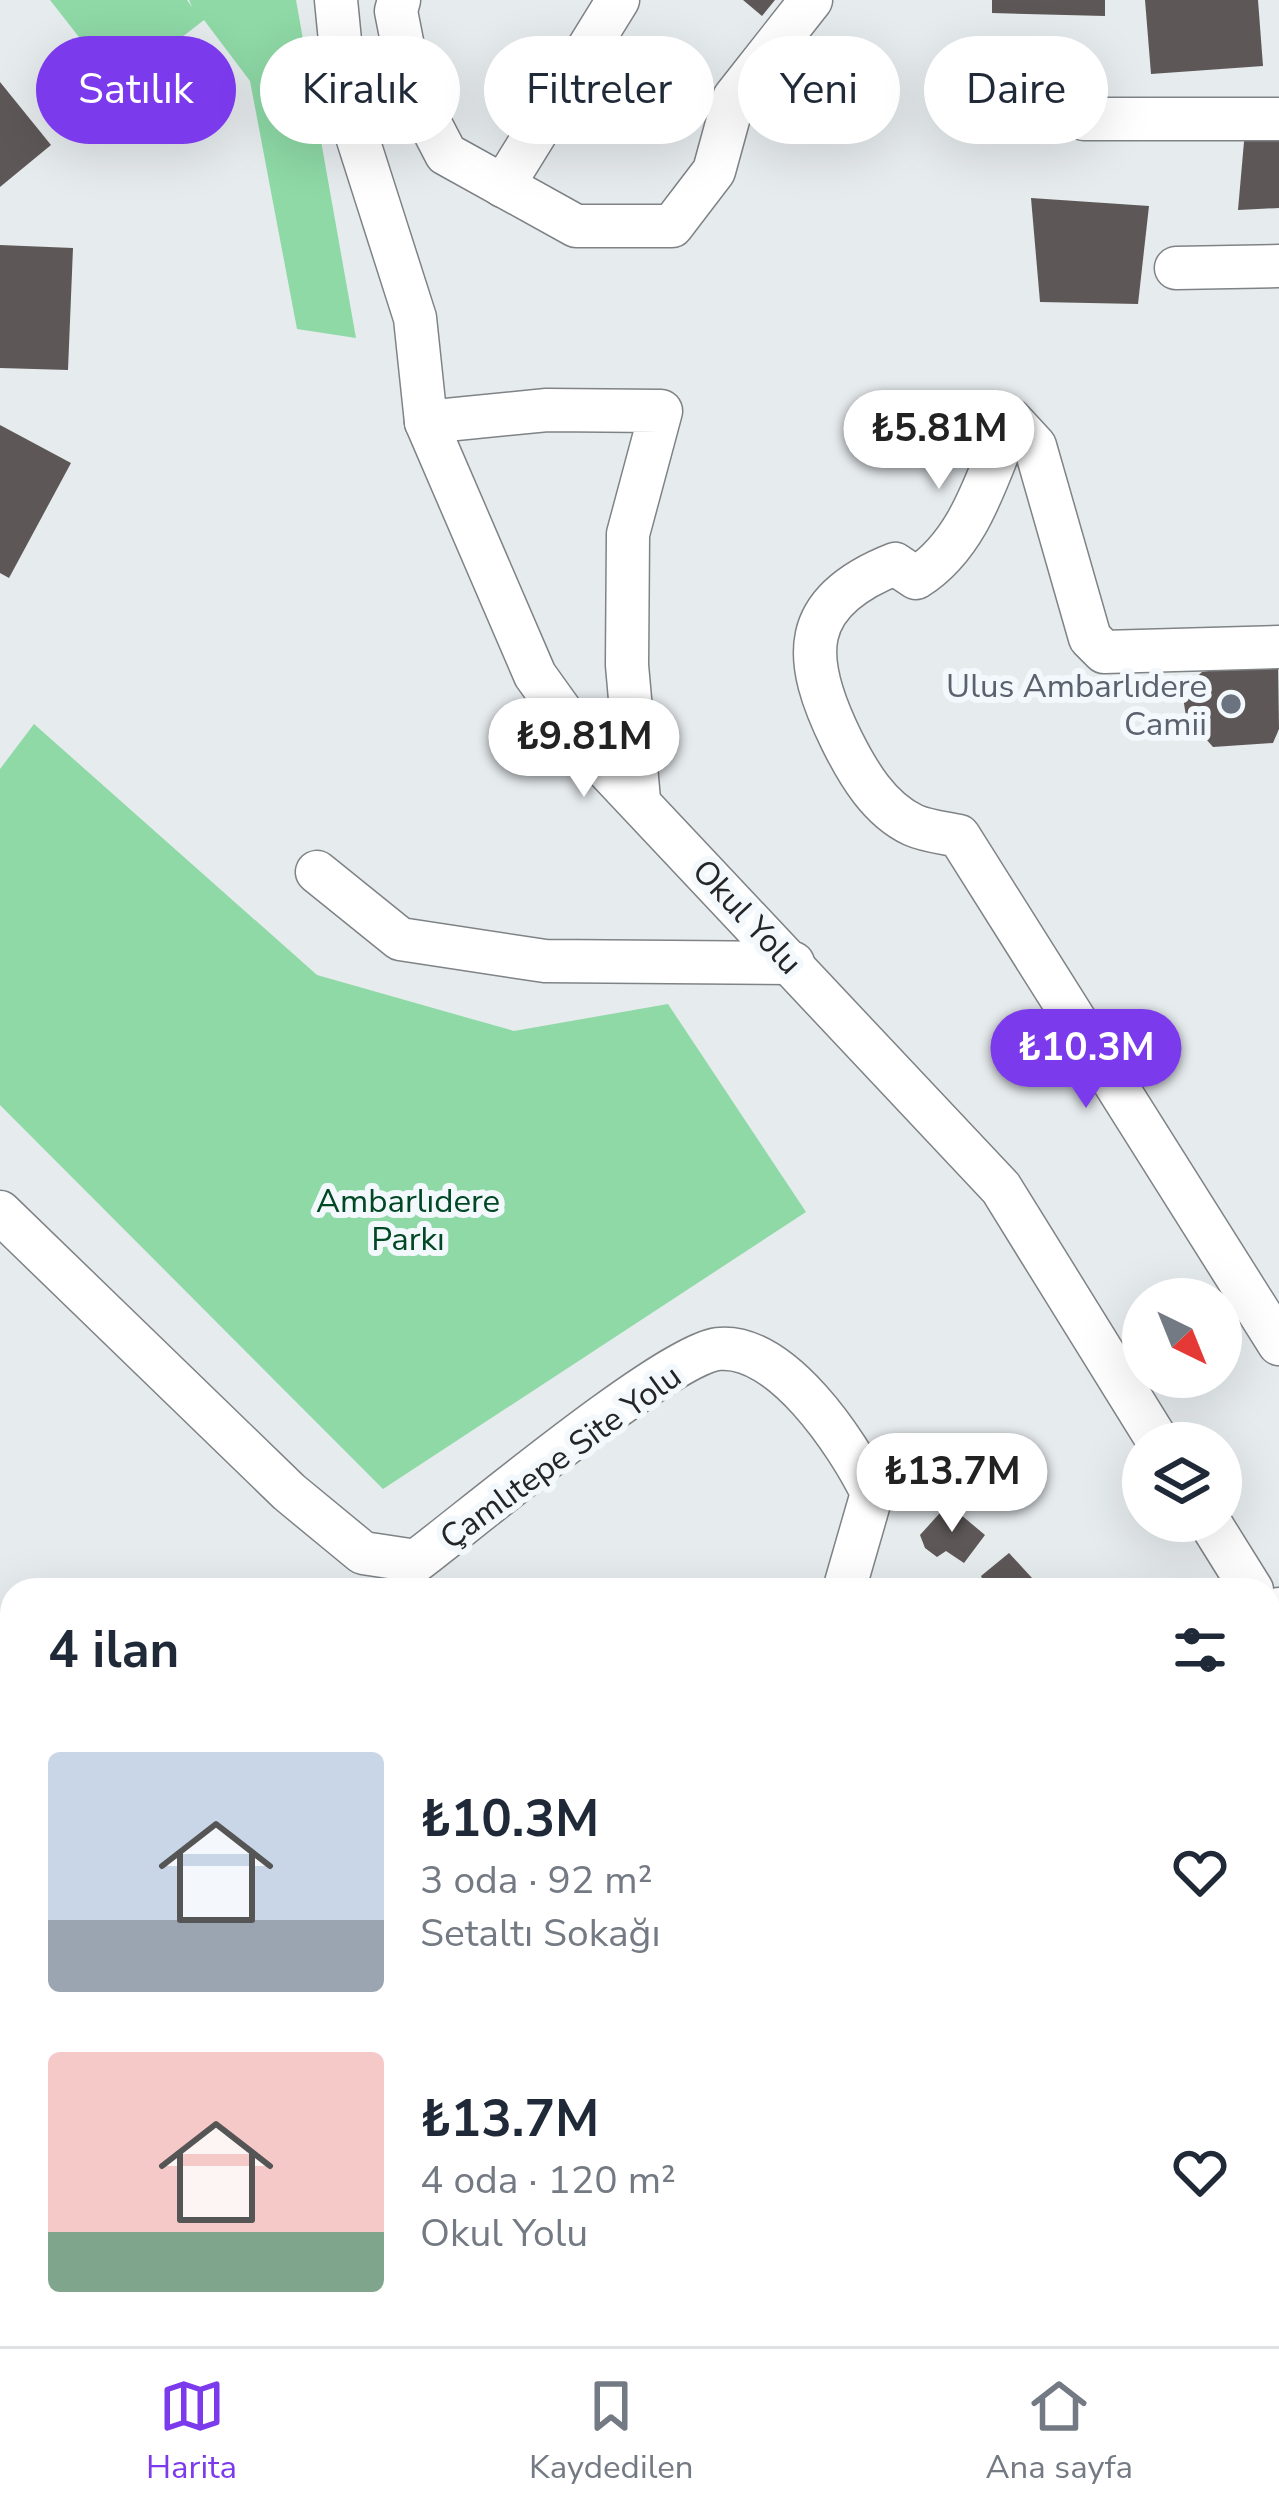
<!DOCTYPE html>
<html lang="tr">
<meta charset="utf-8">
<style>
body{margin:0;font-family:"Nunito Sans",sans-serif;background:#f6f6f7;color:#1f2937;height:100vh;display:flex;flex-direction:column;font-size:45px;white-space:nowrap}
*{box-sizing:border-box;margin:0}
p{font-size:39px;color:#747a83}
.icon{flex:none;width:66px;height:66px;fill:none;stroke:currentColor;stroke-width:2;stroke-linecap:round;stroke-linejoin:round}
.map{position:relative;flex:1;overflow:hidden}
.drawer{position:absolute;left:0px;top:1578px;width:1281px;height:768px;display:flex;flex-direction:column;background:#fff;border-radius:36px 36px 0 0;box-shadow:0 12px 48px #0002}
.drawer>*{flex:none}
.hud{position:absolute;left:36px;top:36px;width:1209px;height:108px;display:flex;gap:24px}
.needle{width:78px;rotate:137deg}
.tools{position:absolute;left:1122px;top:1278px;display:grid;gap:24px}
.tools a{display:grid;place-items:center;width:120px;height:120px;border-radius:50%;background:#fff;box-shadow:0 12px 48px #0002;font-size:60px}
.price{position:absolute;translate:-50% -102px;padding:0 27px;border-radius:42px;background:#fff;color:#222;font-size:39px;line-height:78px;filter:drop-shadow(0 3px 6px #0008)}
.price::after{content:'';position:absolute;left:50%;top:72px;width:36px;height:27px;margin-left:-18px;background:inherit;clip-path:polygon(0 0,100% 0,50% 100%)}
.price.selected{background:#7c3aed;color:#fff}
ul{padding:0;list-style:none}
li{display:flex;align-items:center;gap:36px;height:300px;padding:0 48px}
li span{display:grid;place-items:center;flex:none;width:336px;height:240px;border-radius:12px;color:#555}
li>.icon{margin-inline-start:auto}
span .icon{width:144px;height:144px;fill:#fffc;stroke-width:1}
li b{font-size:51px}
h2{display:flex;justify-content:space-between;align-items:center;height:144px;padding:0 48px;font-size:51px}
.chip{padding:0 42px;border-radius:54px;background:#fff;box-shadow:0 12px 48px #0002;font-size:42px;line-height:108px}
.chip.selected{background:#7c3aed;color:#fff}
.tabs{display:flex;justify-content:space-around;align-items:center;height:168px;border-top:3px solid #e0e1e3;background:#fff;font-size:33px;color:#747a83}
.tabs a{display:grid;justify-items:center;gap:6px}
.tabs .selected{color:#7c3aed}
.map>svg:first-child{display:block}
.green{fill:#8ed9a6}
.building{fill:#5d5857}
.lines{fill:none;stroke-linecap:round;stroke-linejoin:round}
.minor-casing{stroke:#7f8386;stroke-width:45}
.major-casing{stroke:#7f8386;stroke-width:57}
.minor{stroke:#fff;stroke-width:42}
.major{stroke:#fff;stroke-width:54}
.worship-dot{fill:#6b7280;stroke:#f3f8fc;stroke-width:4.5}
.labels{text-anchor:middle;stroke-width:12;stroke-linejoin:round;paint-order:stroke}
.worship-label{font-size:33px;fill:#5b616d;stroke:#f3f8fc;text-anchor:end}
.street-label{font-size:33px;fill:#242527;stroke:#f3f8fc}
.park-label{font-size:33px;fill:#004824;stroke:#f3f8fc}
</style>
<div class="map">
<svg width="1279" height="2346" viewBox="0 0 1279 2346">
<rect width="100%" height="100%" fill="#e6ebee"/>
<g class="green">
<polygon points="50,0 187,0 192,7 189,0 296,0 356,338 297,329 250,81 204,20 118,87"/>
<polygon points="34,724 317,975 514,1031 668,1004 806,1212 383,1489 0,1105 0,769"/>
<polygon points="0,1734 12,1745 12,2334 87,2334 82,2346 0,2346"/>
</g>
<g class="building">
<polygon points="743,0 775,0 762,16"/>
<polygon points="992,0 1105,0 1105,16 992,13"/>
<polygon points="1145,0 1258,0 1263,66 1151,74"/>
<polygon points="0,82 51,145 0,187"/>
<polygon points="1246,119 1279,119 1279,208 1238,210"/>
<polygon points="1031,198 1149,206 1138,304 1040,302"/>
<polygon points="0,245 73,248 68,370 0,368"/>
<polygon points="0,425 71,463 9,578 0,573"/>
<polygon points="1278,660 1279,729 1273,743 1213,747 1186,716 1182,691 1202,672"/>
<polygon points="948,1504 985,1535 964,1563 946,1551 937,1557 925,1548 920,1535"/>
<polygon points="1009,1553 1043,1590 987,1590 981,1576"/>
<polygon points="1279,1767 1279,1889 1269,1888 1269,1775"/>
<polygon points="799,2334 837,2334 852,2346 789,2346"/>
</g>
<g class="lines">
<g class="minor-casing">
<g id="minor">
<polyline points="336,0 346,102 415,318 426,422 535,675 588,749 1001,1188 1159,1443"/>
<polyline points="399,0 396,11 411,87 446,154 576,226 672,226 714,171 734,98 811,0"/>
<polyline points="1084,119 1279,119"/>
<polyline points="503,186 618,0"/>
<polyline points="1176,268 1279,266"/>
<polyline points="426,422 547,410 661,411 628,534 627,665 639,800"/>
<path d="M1279,647L1104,652L1090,638L1035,446L1011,420C987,477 970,544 916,578L895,564C798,602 801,658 842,741C858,773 879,809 913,825C926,831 945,833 959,836L1279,1344"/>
<polyline points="317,872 400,939 545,961 793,963"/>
<path d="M0,1212L289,1492L363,1553L416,1561C468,1522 667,1355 718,1349C781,1342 848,1444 872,1493L844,1590"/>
<polyline points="1209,1521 1252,1590"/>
<polyline points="1269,1618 1279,1609"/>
<polyline points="1269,2048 1279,2049"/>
<polyline points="1269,2160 1279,2115"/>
<polyline points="570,2334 583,2346"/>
<polyline points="390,2346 399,2334"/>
<polyline points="763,2346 774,2334"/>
<polyline points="948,2346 959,2334"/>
<polyline points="1193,2346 1199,2334"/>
</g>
</g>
<g class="major-casing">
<g id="major">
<polyline points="0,1652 12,1663"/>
<polyline points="1002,2334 1015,2346"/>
</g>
</g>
<use href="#minor" class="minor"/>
<use href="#major" class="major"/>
</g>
<circle class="worship-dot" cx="1231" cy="704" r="12"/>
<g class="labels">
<g class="worship-label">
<text x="1207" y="697">Ulus Ambarlıdere<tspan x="1207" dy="38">Camii</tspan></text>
</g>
<g class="street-label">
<text transform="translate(748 916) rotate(47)" y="12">Okul Yolu</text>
<text transform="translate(560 1456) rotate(-36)" y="12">Çamlıtepe Site Yolu</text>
</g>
<g class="park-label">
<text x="408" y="1212">Ambarlıdere<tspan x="408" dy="38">Parkı</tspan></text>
</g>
</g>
</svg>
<div class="tools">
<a><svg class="needle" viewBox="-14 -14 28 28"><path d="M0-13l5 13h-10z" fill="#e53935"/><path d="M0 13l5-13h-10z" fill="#747a83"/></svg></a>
<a><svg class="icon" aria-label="layers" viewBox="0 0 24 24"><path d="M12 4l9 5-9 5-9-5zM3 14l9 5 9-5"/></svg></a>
</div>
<b class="price" style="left:939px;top:492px">₺5.81M</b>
<b class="price" style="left:584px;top:800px">₺9.81M</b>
<b class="price selected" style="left:1086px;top:1111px">₺10.3M</b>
<b class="price" style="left:952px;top:1535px">₺13.7M</b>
<div class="hud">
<a class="chip selected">Satılık</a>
<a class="chip">Kiralık</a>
<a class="chip">Filtreler</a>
<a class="chip">Yeni</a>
<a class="chip">Daire</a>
</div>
<section class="drawer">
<h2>4 ilan<svg class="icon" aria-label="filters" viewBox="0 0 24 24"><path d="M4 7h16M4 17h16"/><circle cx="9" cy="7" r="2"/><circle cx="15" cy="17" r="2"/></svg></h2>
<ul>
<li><span style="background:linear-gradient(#c9d6e8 70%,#9aa5b1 0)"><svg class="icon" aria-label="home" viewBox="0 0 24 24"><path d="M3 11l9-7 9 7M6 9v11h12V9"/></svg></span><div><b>₺10.3M</b><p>3 oda · 92 m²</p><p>Setaltı Sokağı</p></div><svg class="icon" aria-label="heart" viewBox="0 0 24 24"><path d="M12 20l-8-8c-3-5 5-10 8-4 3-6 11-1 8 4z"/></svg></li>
<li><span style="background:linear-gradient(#f6c9c9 75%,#7fa58c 0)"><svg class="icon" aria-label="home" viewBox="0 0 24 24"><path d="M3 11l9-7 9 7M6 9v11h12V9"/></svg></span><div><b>₺13.7M</b><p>4 oda · 120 m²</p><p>Okul Yolu</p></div><svg class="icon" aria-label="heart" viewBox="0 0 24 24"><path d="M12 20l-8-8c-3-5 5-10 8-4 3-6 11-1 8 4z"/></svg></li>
</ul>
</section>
</div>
<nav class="tabs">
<a class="selected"><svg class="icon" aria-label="map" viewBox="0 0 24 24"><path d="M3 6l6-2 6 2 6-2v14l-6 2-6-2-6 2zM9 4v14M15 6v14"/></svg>Harita</a>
<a><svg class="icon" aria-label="saved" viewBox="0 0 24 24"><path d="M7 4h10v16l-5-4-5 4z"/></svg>Kaydedilen</a>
<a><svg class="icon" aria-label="home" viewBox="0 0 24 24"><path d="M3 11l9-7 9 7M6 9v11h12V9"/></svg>Ana sayfa</a>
</nav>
